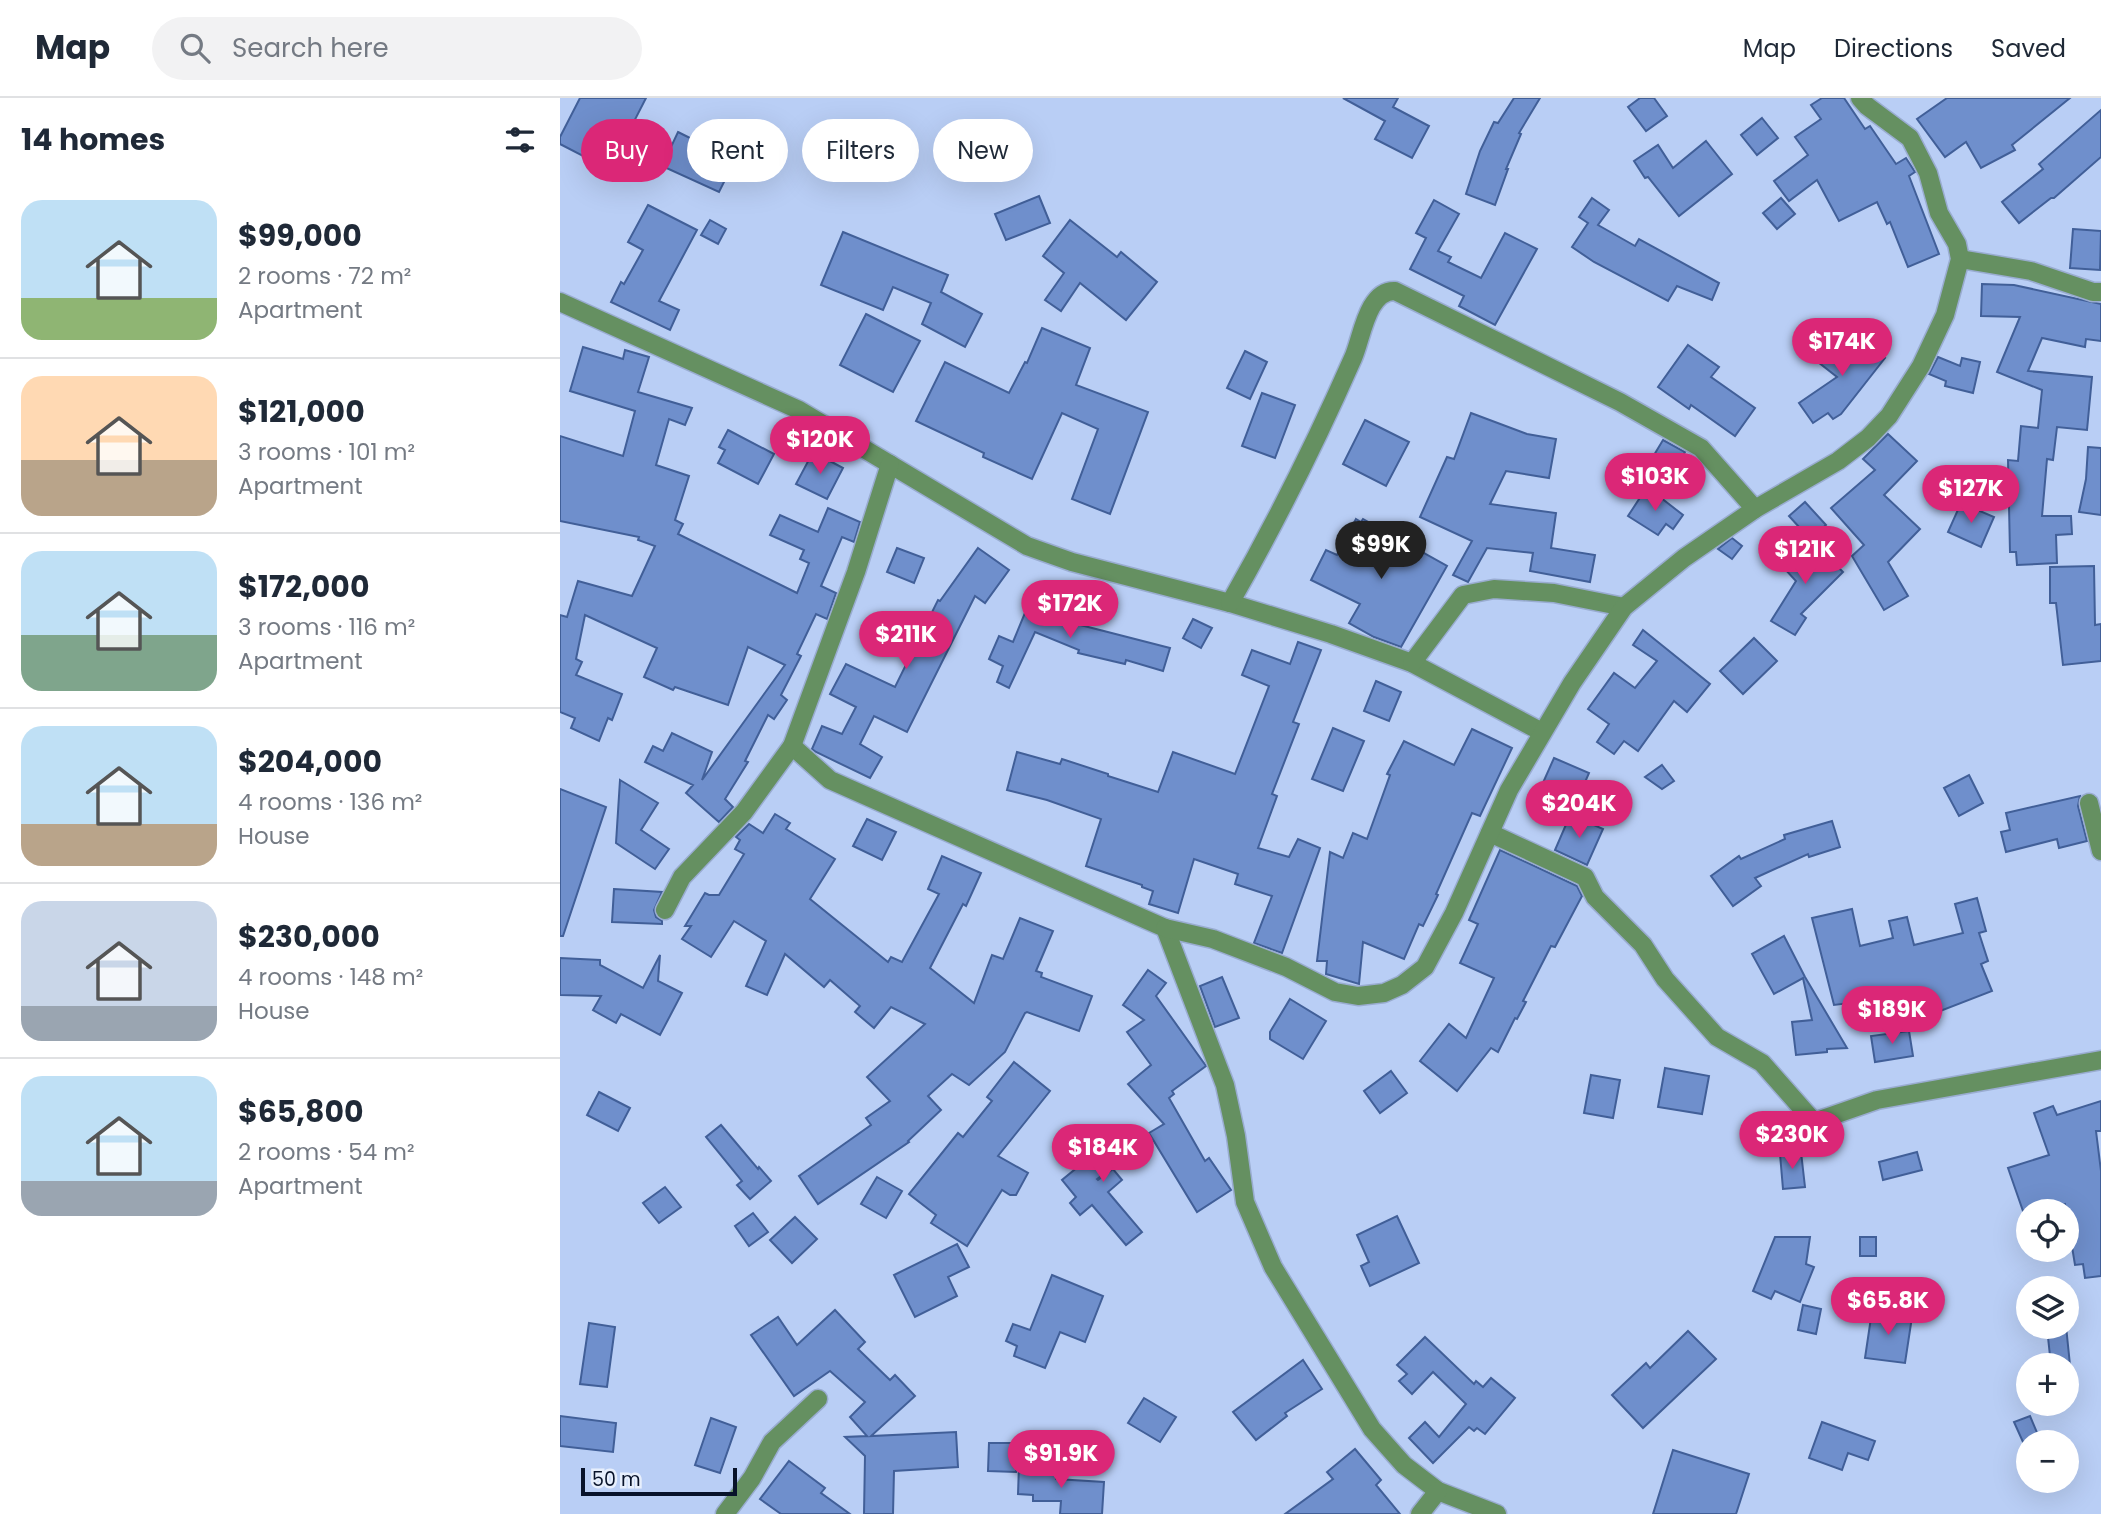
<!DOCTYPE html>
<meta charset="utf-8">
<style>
body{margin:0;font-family:Poppins,sans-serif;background:#f2f2f3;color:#1f2937;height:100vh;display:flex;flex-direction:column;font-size:26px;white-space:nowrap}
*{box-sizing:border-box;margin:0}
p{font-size:23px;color:#747a83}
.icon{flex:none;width:38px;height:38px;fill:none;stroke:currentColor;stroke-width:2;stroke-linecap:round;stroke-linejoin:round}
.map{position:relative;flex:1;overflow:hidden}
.panel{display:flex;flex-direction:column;background:#fff;width:560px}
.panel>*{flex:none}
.banner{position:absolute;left:21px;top:21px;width:665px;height:63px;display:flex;gap:14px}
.fabs{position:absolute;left:1456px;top:1101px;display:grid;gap:14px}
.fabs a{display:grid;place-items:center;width:63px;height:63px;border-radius:50%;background:#fff;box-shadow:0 7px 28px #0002;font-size:35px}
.scale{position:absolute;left:21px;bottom:18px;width:156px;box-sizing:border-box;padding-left:7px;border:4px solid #08132a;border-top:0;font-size:19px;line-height:24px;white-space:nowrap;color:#08132a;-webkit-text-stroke:5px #e7effc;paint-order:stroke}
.price{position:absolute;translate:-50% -60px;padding:0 16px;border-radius:24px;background:#db2777;color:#fff;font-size:23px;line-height:46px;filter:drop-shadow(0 2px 4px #0008)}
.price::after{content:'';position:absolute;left:50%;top:42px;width:21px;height:16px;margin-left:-10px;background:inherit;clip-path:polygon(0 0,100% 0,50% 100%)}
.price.active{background:#222;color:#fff}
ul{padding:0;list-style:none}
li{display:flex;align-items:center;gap:21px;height:175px;padding:0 21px}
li+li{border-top:2px solid #e0e1e3}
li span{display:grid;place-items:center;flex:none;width:196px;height:140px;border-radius:21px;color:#555}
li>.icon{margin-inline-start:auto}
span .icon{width:84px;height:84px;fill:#fffc;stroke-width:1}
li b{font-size:30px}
h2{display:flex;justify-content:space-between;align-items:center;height:84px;padding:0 21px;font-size:30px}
.pill{padding:0 24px;border-radius:32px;background:#fff;box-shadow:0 7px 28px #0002;font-size:24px;line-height:63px}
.pill.active{background:#db2777;color:#fff}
header{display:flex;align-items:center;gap:42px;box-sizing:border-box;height:98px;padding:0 35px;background:#fff;border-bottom:2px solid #e0e1e3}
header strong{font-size:33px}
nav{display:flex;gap:38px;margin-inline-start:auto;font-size:24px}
.search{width:490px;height:63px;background:#f2f2f3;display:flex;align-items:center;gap:18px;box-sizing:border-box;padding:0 24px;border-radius:38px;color:#747a83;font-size:26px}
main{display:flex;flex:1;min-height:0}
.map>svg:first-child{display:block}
.building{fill:#6f8fcc;stroke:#415f98;stroke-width:2}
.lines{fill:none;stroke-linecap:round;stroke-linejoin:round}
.minor-casing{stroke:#99acd0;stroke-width:21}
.minor{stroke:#659061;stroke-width:18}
</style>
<header>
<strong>Map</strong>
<div class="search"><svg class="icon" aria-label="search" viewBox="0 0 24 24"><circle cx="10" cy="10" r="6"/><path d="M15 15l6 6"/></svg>Search here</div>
<nav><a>Map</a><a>Directions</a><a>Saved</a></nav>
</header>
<main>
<section class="panel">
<h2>14 homes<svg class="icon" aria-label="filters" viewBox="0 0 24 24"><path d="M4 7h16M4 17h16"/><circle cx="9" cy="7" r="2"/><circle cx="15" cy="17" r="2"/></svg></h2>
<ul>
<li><span style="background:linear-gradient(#bfe0f5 70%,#8fb573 0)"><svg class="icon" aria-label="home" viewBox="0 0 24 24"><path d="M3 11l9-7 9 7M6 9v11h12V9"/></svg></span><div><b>$99,000</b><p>2 rooms · 72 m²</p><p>Apartment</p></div></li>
<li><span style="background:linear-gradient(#ffd9b3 60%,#b9a48a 0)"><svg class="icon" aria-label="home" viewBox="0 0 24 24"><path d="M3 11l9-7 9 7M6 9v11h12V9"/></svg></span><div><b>$121,000</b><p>3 rooms · 101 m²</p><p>Apartment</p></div></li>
<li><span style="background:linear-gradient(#bfe0f5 60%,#7fa58c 0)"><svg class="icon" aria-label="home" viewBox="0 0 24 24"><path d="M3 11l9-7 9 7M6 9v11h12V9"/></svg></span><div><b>$172,000</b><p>3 rooms · 116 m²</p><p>Apartment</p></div></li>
<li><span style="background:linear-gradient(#bfe0f5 70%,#b9a48a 0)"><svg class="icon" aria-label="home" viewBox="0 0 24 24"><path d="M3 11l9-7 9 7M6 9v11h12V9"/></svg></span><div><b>$204,000</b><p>4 rooms · 136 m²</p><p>House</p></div></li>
<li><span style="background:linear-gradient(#c9d6e8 75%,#9aa5b1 0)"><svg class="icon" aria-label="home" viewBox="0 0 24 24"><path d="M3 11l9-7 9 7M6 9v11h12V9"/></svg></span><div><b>$230,000</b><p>4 rooms · 148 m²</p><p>House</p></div></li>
<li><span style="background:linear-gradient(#bfe0f5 75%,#9aa5b1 0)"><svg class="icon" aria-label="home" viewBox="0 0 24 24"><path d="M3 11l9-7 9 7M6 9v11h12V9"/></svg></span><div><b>$65,800</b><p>2 rooms · 54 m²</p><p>Apartment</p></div></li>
</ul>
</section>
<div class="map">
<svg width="1541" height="1416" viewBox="0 0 1541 1416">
<rect width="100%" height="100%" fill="#b9cef5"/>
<g class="building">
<polygon points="20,0 86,0 63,45 37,31 23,58 0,46 0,39"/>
<polygon points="783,0 838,0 833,9 869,28 852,60 815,41 825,23"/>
<polygon points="954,0 980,0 959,35 961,36 946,71 948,71 935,107 906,96 920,53 934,24 938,25"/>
<polygon points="1080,0 1094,0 1107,18 1086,33 1068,9"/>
<polygon points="1262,0 1284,0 1305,31 1310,28 1336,66 1346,60 1355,74 1349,78 1379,156 1348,169 1330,124 1327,126 1317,104 1279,123 1257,82 1229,103 1214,83 1248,57 1235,39 1261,21 1251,7"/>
<polygon points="1387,0 1510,0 1452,47 1455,52 1421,70 1406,44 1385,59 1357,21"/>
<polygon points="1541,12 1541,59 1494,100 1491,100 1459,125 1442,104 1483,71 1479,66"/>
<polygon points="1202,20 1218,40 1197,57 1181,37"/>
<polygon points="118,34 150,50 147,57 172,68 159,94 102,68"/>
<polygon points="1146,43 1172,76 1119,118 1088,79 1085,80 1074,63 1098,47 1113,70"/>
<polygon points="479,98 490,125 446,142 435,116"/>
<polygon points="1032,100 1049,112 1038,127 1075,148 1079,141 1159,185 1152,202 1117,188 1108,203 1034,164 1012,149 1028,125 1019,119"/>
<polygon points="1221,100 1235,116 1217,131 1203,115"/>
<polygon points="874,102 899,116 878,153 891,159 888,164 921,180 945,135 977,151 935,227 899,208 904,198 850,171 866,140 856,135"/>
<polygon points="88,107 137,132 99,203 119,212 110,232 51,204 61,184 64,186 83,152 68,144"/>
<polygon points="150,122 166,131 158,146 141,137"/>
<polygon points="510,122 557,159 561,154 597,184 566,222 520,185 501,213 485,202 504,175 483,158"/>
<polygon points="1513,131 1541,133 1540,172 1510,170"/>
<polygon points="283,134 388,177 381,194 422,216 405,249 362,226 371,205 333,189 323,212 261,187"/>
<polygon points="1422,186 1454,187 1541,206 1541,243 1526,241 1525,249 1482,240 1468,273 1532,279 1527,332 1497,329 1493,362 1487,361 1482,418 1511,418 1512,436 1496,437 1497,465 1457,467 1456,454 1450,454 1448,362 1458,363 1461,328 1478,330 1482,292 1437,274 1460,219 1421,218"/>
<polygon points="306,216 360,243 333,294 280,267"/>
<polygon points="482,230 530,250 516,287 588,314 550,416 512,401 538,331 502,315 472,381 423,359 424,355 356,323 385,264 449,295 465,264 467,265"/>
<polygon points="1278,238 1287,245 1292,240 1309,254 1312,250 1325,260 1281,316 1273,321 1268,315 1253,325 1239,305 1277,279 1258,264"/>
<polygon points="1128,247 1159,269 1151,279 1195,310 1175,338 1131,307 1129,311 1098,289"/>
<polygon points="23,249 63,261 65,252 89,259 78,294 132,310 125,327 109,321 96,367 129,378 115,422 123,426 118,436 237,495 249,465 240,461 244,452 210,437 220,417 258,434 268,410 300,424 294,444 282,439 261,488 276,495 267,521 256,516 237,556 241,558 221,597 227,602 214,621 208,617 185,663 188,664 165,701 173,709 159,724 126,695 133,687 85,664 93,648 103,653 112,635 152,654 142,682 225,567 188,549 168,607 115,589 113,592 84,579 97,550 25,517 16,561 22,564 16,577 62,596 52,622 48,620 39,643 11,630 15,620 0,614 0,517 7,519 18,483 72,498 95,448 78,442 79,439 0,423 0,338 63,358 75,313 10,293"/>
<polygon points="685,253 707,264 690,301 667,290"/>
<polygon points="1378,259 1400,268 1402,260 1420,264 1413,295 1385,288 1386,283 1369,276"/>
<polygon points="702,295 735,307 715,360 682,348"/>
<polygon points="911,315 967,336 996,341 989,380 946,373 930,406 996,415 991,450 1035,457 1030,484 970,473 973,455 927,450 908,484 893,477 912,443 860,419 887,359 894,361"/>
<polygon points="805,322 849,344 826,388 783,366"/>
<polygon points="168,332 214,356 198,386 158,365 165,352 159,349"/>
<polygon points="1328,336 1357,363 1324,397 1360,431 1328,464 1348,498 1324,512 1292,458 1304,447 1271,410 1315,372 1303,361"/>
<polygon points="1103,342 1125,354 1100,393 1077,379 1088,360 1091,362"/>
<polygon points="1528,349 1541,350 1541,417 1519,414 1526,381"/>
<polygon points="253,354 283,370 267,401 236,386"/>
<polygon points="1087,389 1123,417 1113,431 1106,426 1098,437 1068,418"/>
<polygon points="1245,404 1266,427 1250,441 1229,418"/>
<polygon points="1401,405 1434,419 1421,449 1388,434"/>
<polygon points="796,421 801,424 803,421 887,468 841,549 814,539 789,525 800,506 751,482 766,452 777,457"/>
<polygon points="1172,440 1182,448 1172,461 1158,451"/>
<polygon points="1252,443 1283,474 1241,516 1246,520 1235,537 1211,523 1236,483 1224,470"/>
<polygon points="337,450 364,460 354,485 327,474"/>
<polygon points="418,450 449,472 425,505 415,498 347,634 314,618 300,646 322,659 310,680 256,654 252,651 262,628 282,636 296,609 270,596 286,566 335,589 378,502 380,503"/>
<polygon points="1534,468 1535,527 1541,526 1541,563 1503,567 1496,505 1490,505 1490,469"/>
<polygon points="474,493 507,506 501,522 610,550 603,573 566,562 565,566 518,555 519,552 475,534 449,590 437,584 443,568 429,561 439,538 453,544"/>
<polygon points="633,521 652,530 641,550 623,540"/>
<polygon points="1083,532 1150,586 1127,614 1114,603 1078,653 1064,643 1054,656 1037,644 1049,626 1028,611 1054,575 1075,590 1097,563 1073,547"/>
<polygon points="1194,540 1217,563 1183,596 1160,573"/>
<polygon points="738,544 761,552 733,624 739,626 712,696 717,698 698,750 729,759 738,741 760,750 722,855 694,845 712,798 675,786 678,776 634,761 618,815 589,806 593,793 582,789 582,787 526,768 541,721 487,702 447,692 457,654 500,666 502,661 548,676 548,678 598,694 613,654 675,676 709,588 682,577 692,552 730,566"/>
<polygon points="816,583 841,594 829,623 804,613"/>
<polygon points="773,630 804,643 783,693 752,681"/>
<polygon points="912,631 952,650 920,718 912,715 876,796 878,797 863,828 859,826 844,861 803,844 799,886 766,876 767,863 757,863 770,754 783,760 793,735 807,741 830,677 827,676 844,643 894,667"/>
<polygon points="994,660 1029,675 1013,712 978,696"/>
<polygon points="1102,667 1114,683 1102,691 1085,679"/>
<polygon points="1409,677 1423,705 1399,718 1384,690"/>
<polygon points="60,682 98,705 81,732 109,751 95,771 56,745"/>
<polygon points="0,691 46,709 3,838 0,838"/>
<polygon points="1520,698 1518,708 1527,743 1499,750 1497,741 1446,754 1441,734 1450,732 1446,715"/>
<polygon points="1011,715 1022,726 1025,723 1043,731 1027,767 995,752"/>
<polygon points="215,716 230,725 226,731 275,761 250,801 328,864 331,859 342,864 379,796 368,791 382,758 421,775 406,808 403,806 370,870 414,905 432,857 443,861 460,820 493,833 476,873 482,875 481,879 532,898 519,933 467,914 465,915 445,954 409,987 392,976 368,998 381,1012 348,1043 349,1044 258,1106 239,1078 311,1027 306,1020 330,1003 307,979 365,926 331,909 314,930 295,914 300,908 270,882 264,889 225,856 207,897 186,888 206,843 174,823 151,859 122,841 131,828 125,828 145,795 149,797 159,797 184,756 175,751 180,742 176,739 189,726 203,735"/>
<polygon points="307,721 336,734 322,762 293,748"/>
<polygon points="1272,723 1280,749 1249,759 1248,756 1195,780 1201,788 1173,808 1151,778 1179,758 1181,761 1225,741 1224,737"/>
<polygon points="940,752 1017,788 1022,798 995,849 991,848 963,903 966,904 957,921 955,920 938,954 931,950 897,993 860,963 889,926 906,940 934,880 900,865 918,826 909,822"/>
<polygon points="54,791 102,794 94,812 96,819 102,823 102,826 52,824"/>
<polygon points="1417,800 1426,833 1419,835 1428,863 1421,866 1432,893 1370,917 1362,896 1274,907 1252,820 1292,811 1300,848 1333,840 1329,823 1347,819 1354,847 1403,835 1395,806"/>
<polygon points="1224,838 1245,879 1287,950 1267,951 1267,954 1236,957 1232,924 1252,922 1243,880 1214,896 1192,856"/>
<polygon points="100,857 98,883 122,895 100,937 61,916 56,925 33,912 41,898 0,897 0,860 40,862 40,867 83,890"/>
<polygon points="588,872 606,885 596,898 646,968 612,993 614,996 609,1000 645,1063 649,1060 671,1092 637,1114 589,1035 604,1026 568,986 591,967 567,934 584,922 563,907"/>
<polygon points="662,879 679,920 655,929 640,888"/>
<polygon points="730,901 766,923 743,961 710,941 710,934"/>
<polygon points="1349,933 1353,958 1315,964 1311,938"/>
<polygon points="454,964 490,993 438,1058 468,1075 456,1097 450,1097 442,1092 407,1148 371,1125 376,1117 349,1096 398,1035 403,1039 432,1003 427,999"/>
<polygon points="1105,970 1149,978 1142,1016 1098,1009"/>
<polygon points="831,973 847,995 820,1015 804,993"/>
<polygon points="1031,977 1060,982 1053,1020 1024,1015"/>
<polygon points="39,994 70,1010 58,1033 27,1017"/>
<polygon points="1541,1003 1541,1033 1536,1033 1541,1073 1541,1178 1525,1180 1523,1166 1515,1167 1505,1106 1484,1113 1463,1113 1448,1070 1489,1057 1474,1015 1493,1008 1497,1017"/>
<polygon points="161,1027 198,1071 199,1069 211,1083 190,1101 177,1087 182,1083 146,1039"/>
<polygon points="555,1030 573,1054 537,1081 538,1082 553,1071 562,1082 548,1094 582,1134 566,1147 532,1107 520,1117 510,1105 516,1099 502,1082 530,1059 525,1052"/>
<polygon points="1241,1054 1245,1089 1223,1091 1220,1056"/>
<polygon points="1357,1054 1362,1072 1323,1082 1319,1064"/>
<polygon points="317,1079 342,1093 326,1120 301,1106"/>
<polygon points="105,1089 121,1109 99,1125 83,1105"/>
<polygon points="193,1115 208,1134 189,1148 175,1128"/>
<polygon points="837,1118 859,1165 810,1188 801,1168 809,1164 797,1137"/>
<polygon points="235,1119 257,1141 232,1165 210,1142"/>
<polygon points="1215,1139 1250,1139 1246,1166 1254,1169 1240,1204 1215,1193 1211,1201 1193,1193"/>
<rect x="1300" y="1139" width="16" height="19"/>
<polygon points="397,1146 409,1169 388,1179 397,1198 355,1219 334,1177"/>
<polygon points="492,1177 543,1198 525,1244 500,1234 485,1270 454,1258 457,1248 446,1243 453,1226 470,1232"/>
<polygon points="1243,1207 1261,1211 1256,1236 1238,1232"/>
<polygon points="275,1212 305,1244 298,1251 330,1282 335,1277 355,1298 311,1338 396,1334 398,1369 334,1373 333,1416 304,1416 305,1358 285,1339 307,1338 290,1319 305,1304 270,1273 234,1298 191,1237 218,1219 237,1247"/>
<polygon points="1312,1213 1352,1219 1345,1265 1305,1260"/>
<polygon points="29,1225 55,1229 47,1289 20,1286"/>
<polygon points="1506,1228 1510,1267 1491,1267 1487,1230"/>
<polygon points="1128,1233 1156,1261 1083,1330 1052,1297 1086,1265 1090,1270"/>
<polygon points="865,1239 914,1286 916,1283 923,1289 931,1280 955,1300 925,1336 917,1330 914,1333 909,1329 873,1365 849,1340 865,1324 879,1339 906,1306 873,1274 852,1296 839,1283 847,1276 837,1267"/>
<polygon points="743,1262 762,1291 725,1315 727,1318 696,1342 673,1314"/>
<polygon points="584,1300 616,1319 600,1344 568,1325"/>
<polygon points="0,1318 56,1325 53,1354 0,1348"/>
<polygon points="1470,1318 1481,1344 1463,1344 1454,1324"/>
<polygon points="151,1320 176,1329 160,1375 135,1367"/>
<polygon points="1262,1324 1315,1343 1308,1362 1288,1355 1282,1372 1249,1360"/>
<polygon points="429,1345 457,1345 456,1374 428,1373"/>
<polygon points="795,1351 821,1382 816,1387 840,1416 725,1416 773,1381 767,1374"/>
<polygon points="1113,1352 1189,1376 1176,1416 1093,1416"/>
<polygon points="229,1363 265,1390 261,1395 290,1416 221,1416 200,1401"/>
<polygon points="459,1367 496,1367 496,1381 544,1384 542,1416 500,1416 501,1403 473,1403 473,1397 458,1396"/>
</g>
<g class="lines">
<g class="minor-casing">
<g id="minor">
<polyline points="1400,161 1471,173 1533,194 1541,194"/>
<polyline points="0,204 239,312 467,448 512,464 670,505 771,536 852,565 982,634"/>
<path d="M670,505C715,426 756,344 793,260C802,240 807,192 835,193L1060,304L1141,350L1195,411"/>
<polyline points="852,565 903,497 934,491 994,495 1064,509"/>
<polyline points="232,648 270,682 605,830 665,987 676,1038 685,1104 713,1169 812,1331 844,1367 878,1393 937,1416"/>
<polyline points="1529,705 1541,753"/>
<polyline points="930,735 1025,779 1035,799 1083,847 1105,881 1157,939 1202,965 1254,1024 1317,1002 1541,962"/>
<polyline points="105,812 122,779 184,714 232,648 296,474 330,366"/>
<polyline points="605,830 653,841 726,869 775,894 798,898 824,895 842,887 865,869 894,815 949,692 1012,585 1064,509 1124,460 1195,411 1278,363 1308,340 1329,318 1361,268 1385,217 1400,161 1397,146 1379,115 1368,75 1350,40 1307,8 1300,0"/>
<polyline points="165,1416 192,1380 212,1344 258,1301"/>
<polyline points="860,1416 878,1393"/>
</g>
</g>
<use href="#minor" class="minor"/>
</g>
</svg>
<div class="fabs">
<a><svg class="icon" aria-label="locate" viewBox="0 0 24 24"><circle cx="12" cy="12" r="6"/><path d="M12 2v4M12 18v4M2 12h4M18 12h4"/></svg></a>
<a><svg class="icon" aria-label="layers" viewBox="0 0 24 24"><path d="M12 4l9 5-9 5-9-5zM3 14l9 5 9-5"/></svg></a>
<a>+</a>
<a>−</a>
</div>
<div class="scale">50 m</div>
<b class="price" style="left:1282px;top:280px">$174K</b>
<b class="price" style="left:260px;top:378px">$120K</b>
<b class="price" style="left:1095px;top:415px">$103K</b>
<b class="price" style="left:1411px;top:427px">$127K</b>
<b class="price active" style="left:821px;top:483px">$99K</b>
<b class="price" style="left:1245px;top:488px">$121K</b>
<b class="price" style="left:510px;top:542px">$172K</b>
<b class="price" style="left:346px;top:573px">$211K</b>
<b class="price" style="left:1019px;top:742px">$204K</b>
<b class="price" style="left:1332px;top:948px">$189K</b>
<b class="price" style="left:1232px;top:1073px">$230K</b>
<b class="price" style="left:543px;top:1086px">$184K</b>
<b class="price" style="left:1328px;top:1239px">$65.8K</b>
<b class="price" style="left:501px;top:1392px">$91.9K</b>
<div class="banner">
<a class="pill active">Buy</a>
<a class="pill">Rent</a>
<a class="pill">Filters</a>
<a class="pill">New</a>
</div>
</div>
</main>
